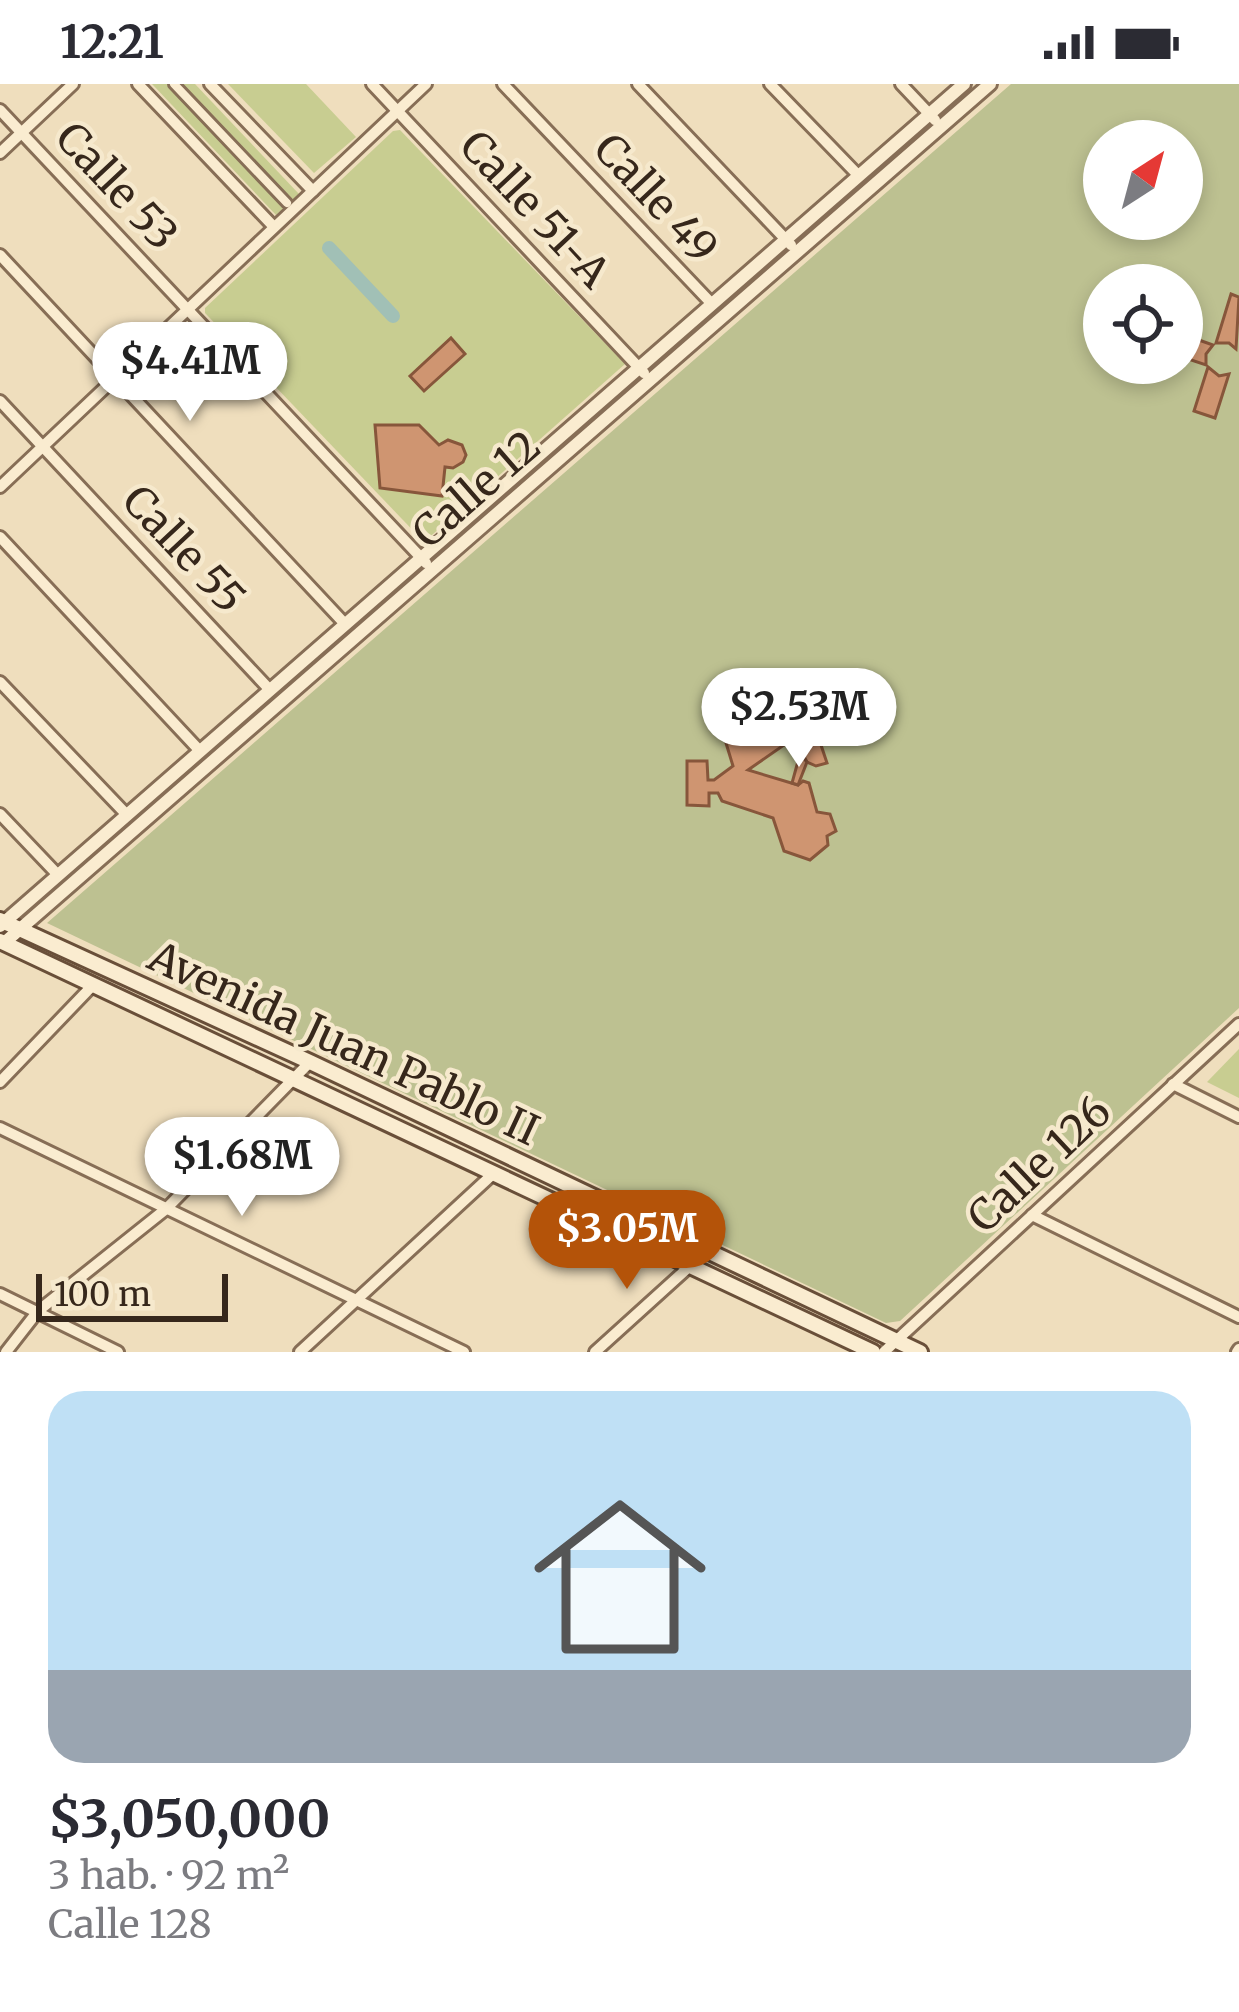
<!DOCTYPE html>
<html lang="es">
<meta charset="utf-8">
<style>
body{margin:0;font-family:Merriweather,serif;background:#f2f2f3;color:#2b2b33;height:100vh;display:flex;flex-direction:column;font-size:45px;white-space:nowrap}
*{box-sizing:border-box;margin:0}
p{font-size:39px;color:#7c7c81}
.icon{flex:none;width:66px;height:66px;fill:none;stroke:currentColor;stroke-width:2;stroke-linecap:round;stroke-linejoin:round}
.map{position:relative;height:1268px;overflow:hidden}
.sheet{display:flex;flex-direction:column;background:#fff;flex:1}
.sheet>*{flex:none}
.needle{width:78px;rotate:36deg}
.tools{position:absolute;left:1083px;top:36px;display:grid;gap:24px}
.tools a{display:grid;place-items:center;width:120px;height:120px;border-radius:50%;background:#fff;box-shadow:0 6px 18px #0003;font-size:60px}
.scale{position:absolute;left:36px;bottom:30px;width:192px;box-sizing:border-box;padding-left:12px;border:6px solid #36271b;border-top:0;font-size:33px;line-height:42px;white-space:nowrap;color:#36271b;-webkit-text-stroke:9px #f6e9cd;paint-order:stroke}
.price{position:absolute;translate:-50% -102px;padding:0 27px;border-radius:42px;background:#fff;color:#222;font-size:39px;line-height:78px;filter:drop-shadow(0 3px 6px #0008)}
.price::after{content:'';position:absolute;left:50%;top:72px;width:36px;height:27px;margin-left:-18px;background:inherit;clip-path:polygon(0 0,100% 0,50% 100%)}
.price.current{background:#b45309;color:#fff}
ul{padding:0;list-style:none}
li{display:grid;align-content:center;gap:24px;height:636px;padding:0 48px}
li span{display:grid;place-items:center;height:372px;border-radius:36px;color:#555}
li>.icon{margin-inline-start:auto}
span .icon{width:216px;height:216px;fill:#fffc;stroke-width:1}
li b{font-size:51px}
.status{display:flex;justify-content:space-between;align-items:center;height:84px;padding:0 60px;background:#fff;direction:ltr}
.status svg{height:33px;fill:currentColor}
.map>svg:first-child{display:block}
.green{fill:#c8cd91}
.cemetery{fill:#bdc191;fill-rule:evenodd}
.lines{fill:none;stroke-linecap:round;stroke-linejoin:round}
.canal{stroke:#a1c0b6;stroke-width:14}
.building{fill:#cf9571;stroke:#87563b;stroke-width:3}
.pedestrian-casing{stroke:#876e56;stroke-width:14}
.minor-casing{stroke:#876e56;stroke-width:16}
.tertiary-casing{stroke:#876e56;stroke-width:18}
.secondary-casing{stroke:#694f39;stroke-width:20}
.pedestrian{stroke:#faecd0;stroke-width:8}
.minor{stroke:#faecd0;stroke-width:10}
.tertiary{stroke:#faecd0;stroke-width:12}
.secondary{stroke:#faecd0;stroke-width:14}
.labels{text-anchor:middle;stroke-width:9;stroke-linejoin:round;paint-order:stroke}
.street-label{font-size:42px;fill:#36271b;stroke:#f6e9cd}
</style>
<div class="status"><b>12:21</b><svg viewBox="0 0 49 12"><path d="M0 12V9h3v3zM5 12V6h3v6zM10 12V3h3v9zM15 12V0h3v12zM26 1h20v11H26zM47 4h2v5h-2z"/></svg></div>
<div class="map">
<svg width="1239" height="1268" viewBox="0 0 1239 1268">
<rect width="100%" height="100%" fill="#efdebd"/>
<g class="green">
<polygon points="152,0 195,0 299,110 276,131"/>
<polygon points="228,0 306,0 356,53 314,89"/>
<polygon points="400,46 625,280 424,458 205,229 205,224 393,47"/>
<polygon points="1239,965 1239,1014 1207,998"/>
</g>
<path class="cemetery" d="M1011,0H1239V924L900,1237L886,1239L47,839ZM1104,57H1182V135H1104ZM1104,201H1182V279H1104Z"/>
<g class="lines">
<polyline class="canal" points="329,164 393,232"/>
</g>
<g class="building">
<polygon points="1231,210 1239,213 1236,265 1229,259 1216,259"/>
<polygon points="1182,250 1213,261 1206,270 1206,281 1182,273"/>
<polygon points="451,254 465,270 424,307 410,292"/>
<polygon points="1208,283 1219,292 1229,290 1215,334 1194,327"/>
<polygon points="375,341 419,341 439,361 448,356 462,361 466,371 463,378 453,384 445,383 442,412 380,404"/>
<polygon points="778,607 794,613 789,628 813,637 827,679 816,682 807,678 794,654 748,686 798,701 803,697 809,699 817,728 830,730 836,747 827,752 828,761 810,776 784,767 773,734 722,717 718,709 709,709 709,722 687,721 687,677 707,677 708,696 714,696 733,682 726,659 755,639 751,632 768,618 773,624"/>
<polygon points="800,670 807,678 798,701 792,699"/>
</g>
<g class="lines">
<g class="pedestrian-casing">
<polyline id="pedestrian" points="174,0 287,119"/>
</g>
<g class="minor-casing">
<g id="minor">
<polyline points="138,0 274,143"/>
<polyline points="210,0 313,107"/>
<polyline points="372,0 644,289"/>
<polyline points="503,0 712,220"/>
<polyline points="638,0 791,161"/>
<polyline points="770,0 859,92"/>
<polyline points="901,0 935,36"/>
<polyline points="0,26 426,479"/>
<polyline points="0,69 73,0"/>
<polyline points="0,171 345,540"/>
<polyline points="0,317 270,606"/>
<polyline points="0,403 426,0"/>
<polyline points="0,453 200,667"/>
<polyline points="0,598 127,731"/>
<polyline points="0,730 58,791"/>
<polyline points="0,998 93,901"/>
<polyline points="1173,1000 1239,1033"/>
<polyline points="0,1044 464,1268"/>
<polyline points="1032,1131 1239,1233"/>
<polyline points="0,1210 118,1268"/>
<polyline points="6,1268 38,1227 166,1125 310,978"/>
<polyline points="300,1268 494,1089"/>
<polyline points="595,1268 690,1182"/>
<polyline points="884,1268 1239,940"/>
<polyline points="1237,1268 1239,1265"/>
</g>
</g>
<g class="tertiary-casing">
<g id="tertiary">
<polyline points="0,842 964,0"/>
<polyline points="4,859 990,0"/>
</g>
</g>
<g class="secondary-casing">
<g id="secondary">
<polyline points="0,836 310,978 920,1268"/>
<polyline points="0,857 873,1268"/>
</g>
</g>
<use href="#pedestrian" class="pedestrian"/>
<use href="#minor" class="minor"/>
<use href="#tertiary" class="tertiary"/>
<use href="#secondary" class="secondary"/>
</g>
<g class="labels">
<g class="street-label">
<text transform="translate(117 102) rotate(47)" y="15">Calle 53</text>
<text transform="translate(656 114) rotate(47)" y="15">Calle 49</text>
<text transform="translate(535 125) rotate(47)" y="15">Calle 51-A</text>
<text transform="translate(476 405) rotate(-41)" y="15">Calle 12</text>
<text transform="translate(184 465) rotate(47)" y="15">Calle 55</text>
<text transform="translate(344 959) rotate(25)" y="15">Avenida Juan Pablo II</text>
<text transform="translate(1039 1080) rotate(-43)" y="15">Calle 126</text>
</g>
</g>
</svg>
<div class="tools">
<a><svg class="needle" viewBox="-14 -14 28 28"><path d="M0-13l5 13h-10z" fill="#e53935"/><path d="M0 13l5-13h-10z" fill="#7c7c81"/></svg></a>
<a><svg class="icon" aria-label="locate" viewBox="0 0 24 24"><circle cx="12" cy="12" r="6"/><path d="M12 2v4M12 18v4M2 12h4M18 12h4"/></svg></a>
</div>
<div class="scale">100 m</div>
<b class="price" style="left:190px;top:340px">$4.41M</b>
<b class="price" style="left:799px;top:686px">$2.53M</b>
<b class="price" style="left:242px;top:1135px">$1.68M</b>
<b class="price current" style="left:627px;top:1208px">$3.05M</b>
</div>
<section class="sheet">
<ul>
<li><span style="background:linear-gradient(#bfe0f5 75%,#9aa5b1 0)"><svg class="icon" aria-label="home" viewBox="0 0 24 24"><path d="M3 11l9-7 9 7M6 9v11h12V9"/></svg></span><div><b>$3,050,000</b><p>3 hab. · 92 m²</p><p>Calle 128</p></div></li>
</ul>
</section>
